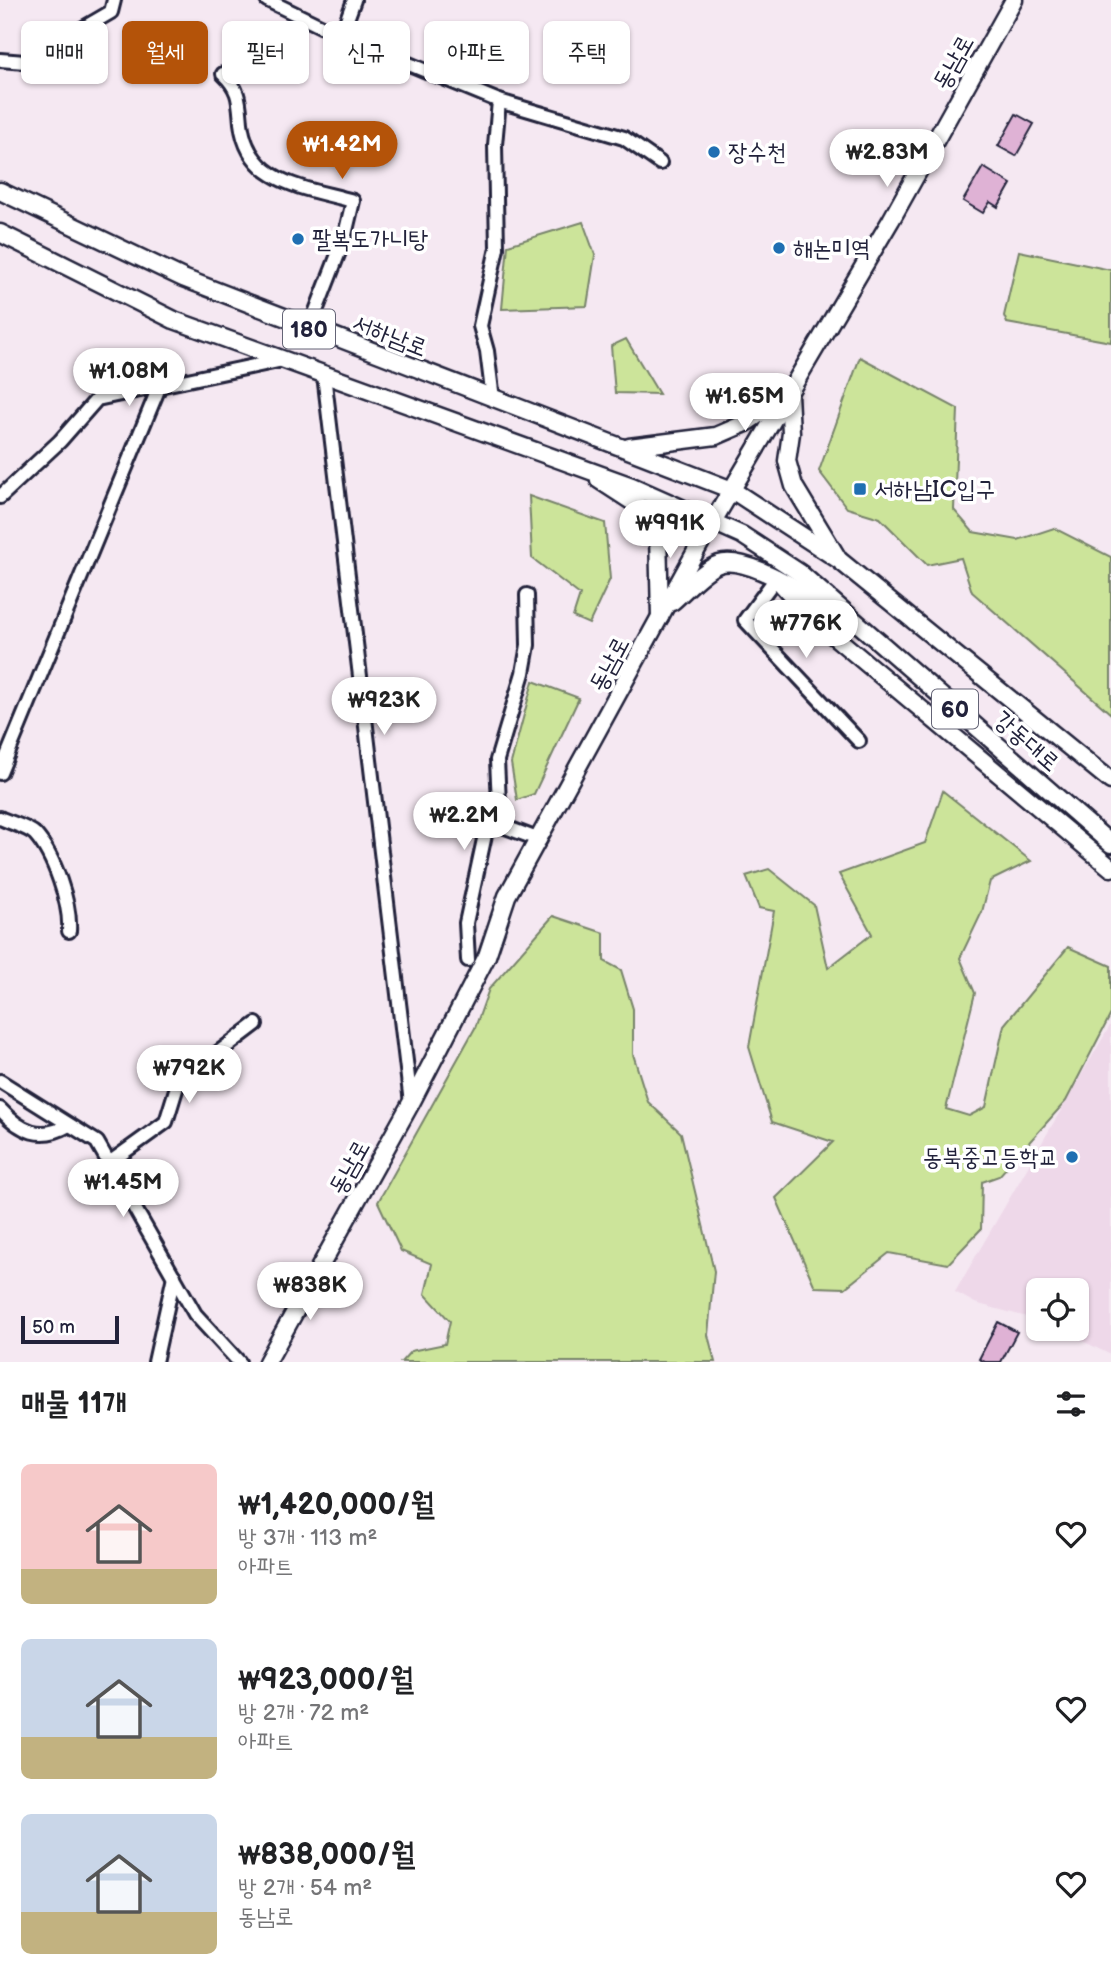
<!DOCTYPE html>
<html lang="ko">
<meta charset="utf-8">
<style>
body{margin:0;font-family:"Balsamiq Sans","Poor Story",sans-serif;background:#f2f2f2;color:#202124;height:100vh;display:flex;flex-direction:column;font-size:26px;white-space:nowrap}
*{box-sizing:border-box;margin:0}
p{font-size:23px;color:#757577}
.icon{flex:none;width:38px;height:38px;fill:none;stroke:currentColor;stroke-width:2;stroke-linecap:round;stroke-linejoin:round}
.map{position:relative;height:1362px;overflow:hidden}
.side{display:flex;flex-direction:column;background:#fff;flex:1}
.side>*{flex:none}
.banner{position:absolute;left:21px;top:21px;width:700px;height:63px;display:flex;gap:14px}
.controls{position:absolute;left:1026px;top:1278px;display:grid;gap:14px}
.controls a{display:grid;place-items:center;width:63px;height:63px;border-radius:10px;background:#fff;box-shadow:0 2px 5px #0004;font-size:35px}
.scale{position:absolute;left:21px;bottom:18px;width:98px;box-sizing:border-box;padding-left:7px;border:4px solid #22223b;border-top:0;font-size:19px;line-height:24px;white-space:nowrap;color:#22223b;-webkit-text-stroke:5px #fff;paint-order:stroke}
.price{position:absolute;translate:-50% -60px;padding:0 16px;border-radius:24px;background:#fff;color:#222;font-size:23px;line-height:46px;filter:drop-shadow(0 2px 4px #0008)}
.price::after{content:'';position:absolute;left:50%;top:42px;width:21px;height:16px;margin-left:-10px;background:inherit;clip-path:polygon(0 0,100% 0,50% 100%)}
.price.selected{background:#b45309;color:#fff}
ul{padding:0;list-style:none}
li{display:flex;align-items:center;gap:21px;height:175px;padding:0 21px}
li span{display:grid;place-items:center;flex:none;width:196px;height:140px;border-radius:10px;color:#555}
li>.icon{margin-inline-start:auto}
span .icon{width:84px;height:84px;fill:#fffc;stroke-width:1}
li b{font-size:30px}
h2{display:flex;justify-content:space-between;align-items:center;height:84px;padding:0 21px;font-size:30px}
.tag{padding:0 24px;border-radius:10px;background:#fff;box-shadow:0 2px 5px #0004;font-size:24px;line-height:63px}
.tag.selected{background:#b45309;color:#fff}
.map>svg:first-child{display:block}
.built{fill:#eed8e9}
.green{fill:#cce49a;stroke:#77836a;stroke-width:2}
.building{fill:#dfb2d5;stroke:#22223b;stroke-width:2}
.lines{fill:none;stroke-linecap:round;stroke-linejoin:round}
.minor-casing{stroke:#22223b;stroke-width:18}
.major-casing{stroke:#22223b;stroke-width:21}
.minor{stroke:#fff;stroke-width:12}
.major{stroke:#fff;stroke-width:16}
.poi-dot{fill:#1f6fb2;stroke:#fff;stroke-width:2.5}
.labels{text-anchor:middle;stroke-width:7;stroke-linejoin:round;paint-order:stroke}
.shield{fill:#fff;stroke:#646476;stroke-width:2}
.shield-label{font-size:23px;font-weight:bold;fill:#22223b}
.street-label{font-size:24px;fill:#22223b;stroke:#fff}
.poi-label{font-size:24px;fill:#22223b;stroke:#fff;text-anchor:start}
</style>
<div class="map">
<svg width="1111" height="1362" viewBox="0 0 1111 1362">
<rect width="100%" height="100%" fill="#f5e8f2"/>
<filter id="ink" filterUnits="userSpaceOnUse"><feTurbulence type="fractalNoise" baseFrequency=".0143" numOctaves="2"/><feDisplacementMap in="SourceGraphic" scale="14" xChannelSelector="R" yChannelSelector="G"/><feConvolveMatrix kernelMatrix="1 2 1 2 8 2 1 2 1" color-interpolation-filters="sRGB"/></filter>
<g filter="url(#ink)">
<polygon class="built" points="1111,1024 1111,1355 1056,1328 1076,1328 1076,1290 1038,1290 1038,1320 975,1303 955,1292"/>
<g class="green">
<polygon points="583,222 595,255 587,306 502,309 508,245"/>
<polygon points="1019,251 1111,270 1111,342 1007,323 1004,316"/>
<polygon points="626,339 659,394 615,393 611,346"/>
<polygon points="860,357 958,409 954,510 973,532 1018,540 1054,528 1111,557 1111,714 972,592 961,558 927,565 880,518 847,508 819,471"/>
<polygon points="529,496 605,523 610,579 589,624 573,617 580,595 532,558"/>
<polygon points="533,681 579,698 534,794 517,800 511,763"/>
<polygon points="943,791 1031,861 990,881 982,912 960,958 975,993 946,1109 969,1116 986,1107 1004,1025 1068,947 1111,966 1111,1014 1066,1101 999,1176 982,1182 981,1229 948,1264 889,1253 845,1288 815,1287 776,1198 833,1142 772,1122 749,1047 774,911 759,908 746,876 769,869 814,905 828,968 872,934 839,874 925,843"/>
<polygon points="553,916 604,933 604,961 621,970 633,1009 633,1054 648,1102 681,1133 714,1271 708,1335 715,1362 401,1362 411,1351 445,1344 450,1321 425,1294 432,1264 401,1251 378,1202 475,1028 489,989"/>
</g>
<g class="building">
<polygon points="1016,114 1034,124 1016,156 998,146"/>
<polygon points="983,167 1011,184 998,207 990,202 983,213 963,201"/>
<polygon points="998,1322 1017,1332 1001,1362 985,1362 979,1359"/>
</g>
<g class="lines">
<g class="minor-casing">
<g id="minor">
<polyline points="267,0 341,36 499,101 624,138 660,163"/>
<polyline points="341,36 354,0"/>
<polyline points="0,60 25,62 111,12 114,0"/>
<path d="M223,74C240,90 239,101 241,123C248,184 304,187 353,201L344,239L309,329"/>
<polyline points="324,375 411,1103"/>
<polyline points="493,399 487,351 480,326 497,248 495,145 499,101"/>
<polyline points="0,497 60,441 97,399 283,360"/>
<polyline points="776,578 745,620 859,741"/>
<polyline points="0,773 160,385"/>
<path d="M0,818C10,823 28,827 35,834C54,855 71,904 69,931"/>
<polyline points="500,825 497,760 523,673 528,645 527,595"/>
<polyline points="468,960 466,923 486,830 500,825 540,840"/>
<polyline points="0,1081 97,1142 195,1314 239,1362"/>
<path d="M0,1109C21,1132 41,1141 69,1125"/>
<polyline points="109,1163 166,1122 178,1083 256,1024"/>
<polyline points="155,1362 174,1276"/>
</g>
</g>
<g class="major-casing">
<g id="major">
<polyline points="0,191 183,278 732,490 839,560 1111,781"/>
<polyline points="0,233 174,320 632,486 742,535 800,573 1111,844"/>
<polyline points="789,394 791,433 787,461 794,486 837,557"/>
<polyline points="629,447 716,436 746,423 784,397"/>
<polyline points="599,480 639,506 658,533 660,617"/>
<polyline points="776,578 810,616 1111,868"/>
<path d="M672,602C685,591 704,569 719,564C746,555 802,593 826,605"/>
<polyline points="267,1362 411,1103 487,956 507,896 702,540 891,220 1014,0"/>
</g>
</g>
<use href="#minor" class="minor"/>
<use href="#major" class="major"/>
</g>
</g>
<g class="poi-dot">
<circle cx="714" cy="152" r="7"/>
<circle cx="298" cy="239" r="7"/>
<circle cx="779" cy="248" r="7"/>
<rect x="853" y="482" width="14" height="14" rx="3.5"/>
<circle cx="1072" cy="1157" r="7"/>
</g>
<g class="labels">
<g class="shield">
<rect x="283" y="309.5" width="52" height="39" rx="5"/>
<rect x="932" y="689.5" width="46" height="39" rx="5"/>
</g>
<g class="shield-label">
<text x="309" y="337">180</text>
<text x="955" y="717">60</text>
</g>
<g class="street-label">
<text transform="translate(953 62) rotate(-61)" y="8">동남로</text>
<text transform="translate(390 335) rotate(21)" y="8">서하남로</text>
<text transform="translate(609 664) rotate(-62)" y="8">동남로</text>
<text transform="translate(1027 741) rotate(41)" y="8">강동대로</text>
<text transform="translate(349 1167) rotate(-61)" y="8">동남로</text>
</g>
<g class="poi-label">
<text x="728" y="160">장수천</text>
<text x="312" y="247">팔복도가니탕</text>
<text x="793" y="256">해논미역</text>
<text x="874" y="497">서하남IC입구</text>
<text x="1058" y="1165" text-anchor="end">동북중고등학교</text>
</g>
</g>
</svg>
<div class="controls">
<a><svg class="icon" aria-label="locate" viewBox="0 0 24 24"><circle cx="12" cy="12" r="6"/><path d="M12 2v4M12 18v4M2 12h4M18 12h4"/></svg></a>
</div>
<div class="scale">50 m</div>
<b class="price selected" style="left:342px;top:181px">₩1.42M</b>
<b class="price" style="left:887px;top:189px">₩2.83M</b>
<b class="price" style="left:129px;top:408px">₩1.08M</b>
<b class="price" style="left:745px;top:433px">₩1.65M</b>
<b class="price" style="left:670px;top:560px">₩991K</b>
<b class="price" style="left:806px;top:660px">₩776K</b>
<b class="price" style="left:384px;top:737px">₩923K</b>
<b class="price" style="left:464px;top:852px">₩2.2M</b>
<b class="price" style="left:189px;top:1105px">₩792K</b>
<b class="price" style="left:123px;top:1219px">₩1.45M</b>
<b class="price" style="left:310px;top:1322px">₩838K</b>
<div class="banner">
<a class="tag">매매</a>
<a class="tag selected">월세</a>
<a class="tag">필터</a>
<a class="tag">신규</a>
<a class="tag">아파트</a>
<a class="tag">주택</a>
</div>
</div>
<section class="side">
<h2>매물 11개<svg class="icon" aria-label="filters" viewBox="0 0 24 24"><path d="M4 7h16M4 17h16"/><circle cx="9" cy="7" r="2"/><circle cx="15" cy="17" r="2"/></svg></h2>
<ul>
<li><span style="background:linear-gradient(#f6c9c9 75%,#c2b280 0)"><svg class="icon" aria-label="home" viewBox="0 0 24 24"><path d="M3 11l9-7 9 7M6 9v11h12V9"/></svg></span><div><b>₩1,420,000/월</b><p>방 3개 · 113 m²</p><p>아파트</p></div><svg class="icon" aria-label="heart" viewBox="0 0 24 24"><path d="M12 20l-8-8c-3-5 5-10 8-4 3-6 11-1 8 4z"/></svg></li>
<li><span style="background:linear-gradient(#c9d6e8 70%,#c2b280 0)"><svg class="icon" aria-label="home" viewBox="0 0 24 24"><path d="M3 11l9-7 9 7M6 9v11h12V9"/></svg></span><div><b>₩923,000/월</b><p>방 2개 · 72 m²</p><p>아파트</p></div><svg class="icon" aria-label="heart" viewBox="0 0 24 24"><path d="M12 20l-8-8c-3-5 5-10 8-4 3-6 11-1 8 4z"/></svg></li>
<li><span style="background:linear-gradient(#c9d6e8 70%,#c2b280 0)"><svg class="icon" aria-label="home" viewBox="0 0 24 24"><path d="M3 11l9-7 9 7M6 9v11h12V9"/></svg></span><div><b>₩838,000/월</b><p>방 2개 · 54 m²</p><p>동남로</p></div><svg class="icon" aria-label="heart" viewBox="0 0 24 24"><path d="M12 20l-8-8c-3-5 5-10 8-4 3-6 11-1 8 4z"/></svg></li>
</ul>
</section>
